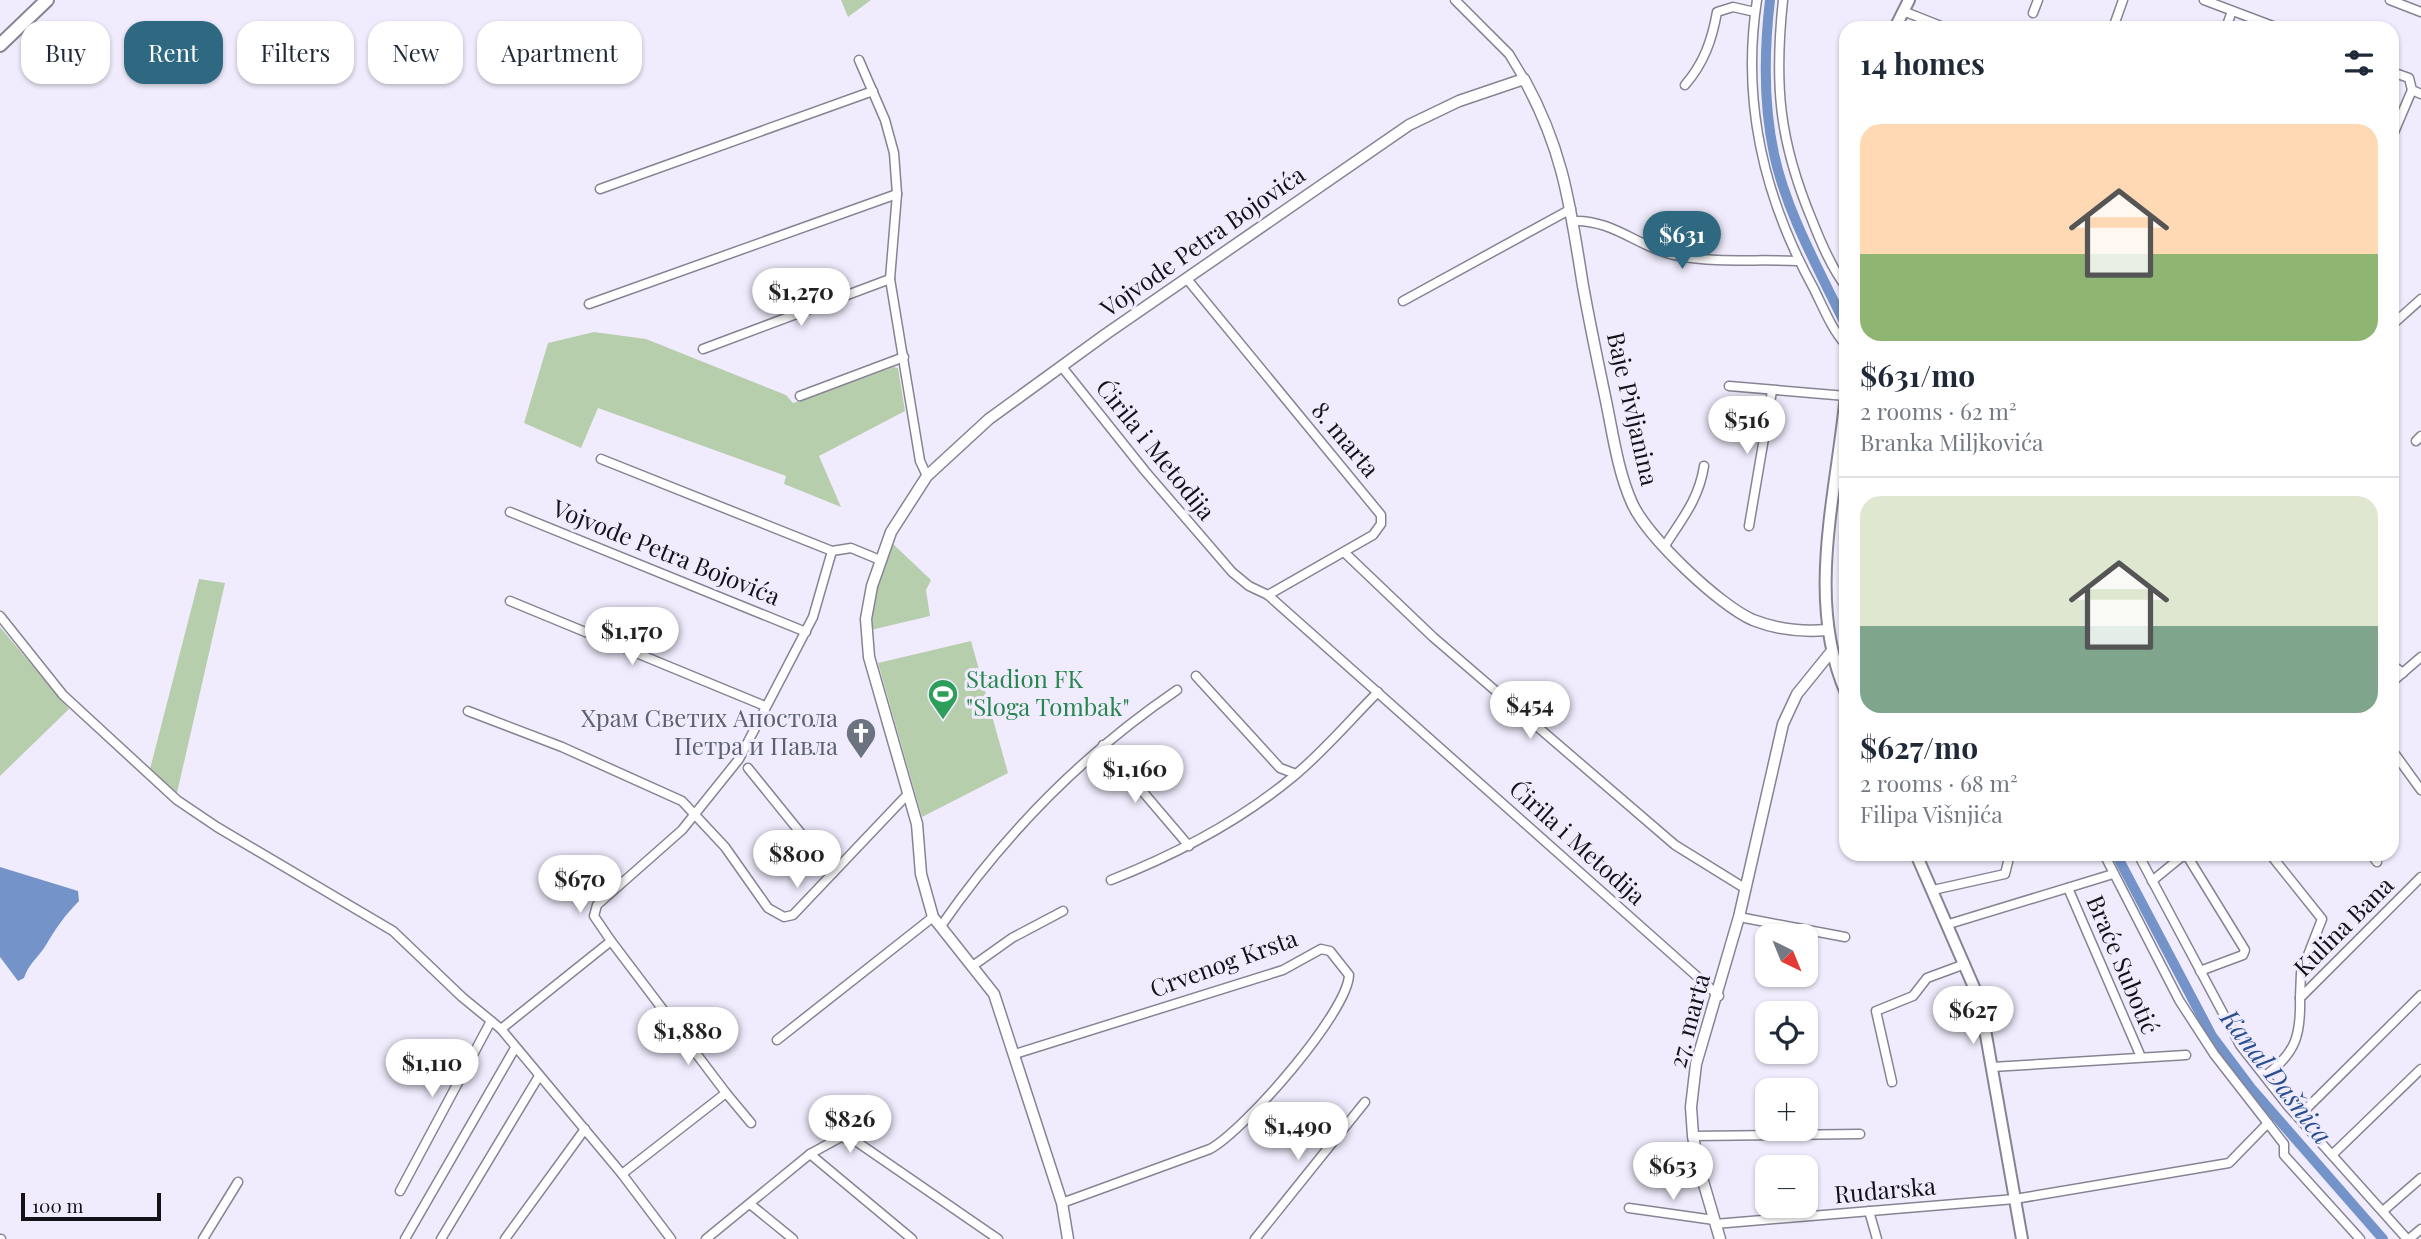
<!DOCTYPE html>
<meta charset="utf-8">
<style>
body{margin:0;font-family:"Playfair Display",serif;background:#f2f2f3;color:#1f2937;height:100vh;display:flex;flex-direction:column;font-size:26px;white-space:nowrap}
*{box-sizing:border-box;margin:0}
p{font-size:23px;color:#747a83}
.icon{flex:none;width:38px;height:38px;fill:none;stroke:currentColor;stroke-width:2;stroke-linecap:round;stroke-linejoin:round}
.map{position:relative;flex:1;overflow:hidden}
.drawer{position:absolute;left:1839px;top:21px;width:560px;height:840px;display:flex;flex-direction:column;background:#fff;border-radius:21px;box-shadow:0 2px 5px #0004}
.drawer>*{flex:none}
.banner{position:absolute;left:21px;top:21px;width:665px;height:63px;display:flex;gap:14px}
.needle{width:46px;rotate:137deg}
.fabs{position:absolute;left:1755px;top:924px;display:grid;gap:14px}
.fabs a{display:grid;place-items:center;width:63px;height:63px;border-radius:14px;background:#fff;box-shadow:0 2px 5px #0004;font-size:35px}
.scale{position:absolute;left:21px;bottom:18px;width:140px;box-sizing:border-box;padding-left:7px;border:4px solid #131218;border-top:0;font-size:19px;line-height:24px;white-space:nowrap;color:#131218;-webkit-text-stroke:5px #f0ecfd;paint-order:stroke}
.price{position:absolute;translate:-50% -60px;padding:0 16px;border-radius:24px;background:#fff;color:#222;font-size:23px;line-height:46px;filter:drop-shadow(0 2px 4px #0008)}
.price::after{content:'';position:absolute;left:50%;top:42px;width:21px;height:16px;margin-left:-10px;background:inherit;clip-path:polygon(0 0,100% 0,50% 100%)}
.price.active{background:#2e6981;color:#fff}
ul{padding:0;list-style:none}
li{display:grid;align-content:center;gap:14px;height:371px;padding:0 21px}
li+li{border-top:2px solid #e0e1e3}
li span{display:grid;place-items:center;height:217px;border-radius:21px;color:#555}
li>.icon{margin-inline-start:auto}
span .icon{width:126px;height:126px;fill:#fffc;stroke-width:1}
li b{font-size:30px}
h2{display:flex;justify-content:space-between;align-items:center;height:84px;padding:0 21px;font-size:30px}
.chip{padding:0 24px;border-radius:21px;background:#fff;box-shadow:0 2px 5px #0004;font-size:24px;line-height:63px}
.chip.active{background:#2e6981;color:#fff}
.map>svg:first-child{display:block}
.green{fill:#b7ceac}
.water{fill:#7494c9}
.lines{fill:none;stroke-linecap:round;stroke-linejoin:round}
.canal{stroke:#7494c9;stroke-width:10}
.minor-casing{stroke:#868493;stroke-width:11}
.tertiary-casing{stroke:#868493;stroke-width:13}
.secondary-casing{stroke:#868493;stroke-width:14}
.primary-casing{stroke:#868493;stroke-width:16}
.minor{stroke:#fff;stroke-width:8}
.tertiary{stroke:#fff;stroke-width:10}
.secondary{stroke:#fff;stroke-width:10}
.primary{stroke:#fff;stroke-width:12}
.labels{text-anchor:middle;stroke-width:6;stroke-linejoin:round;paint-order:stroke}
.street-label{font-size:24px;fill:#131218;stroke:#f0ecfd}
.leisure-label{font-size:24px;fill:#27864d;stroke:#f0ecfd;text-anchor:start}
.worship-label{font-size:24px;fill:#5b616d;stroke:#f0ecfd;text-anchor:end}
.water-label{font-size:26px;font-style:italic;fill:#294f91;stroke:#f0ecfd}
</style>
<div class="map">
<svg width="2421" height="1239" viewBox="0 0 2421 1239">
<rect width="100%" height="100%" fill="#f0ecfd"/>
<g class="green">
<polygon points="841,0 871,0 848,17"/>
<polygon points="594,332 646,339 786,395 793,403 894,367 898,368 905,411 819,456 841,507 784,484 786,476 598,408 581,448 524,423 548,343"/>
<polygon points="892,543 931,580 926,590 930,616 871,630 876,592"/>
<polygon points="199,579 225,583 177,793 150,769"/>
<polygon points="0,627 69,709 0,776"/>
<polygon points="971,641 1008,773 922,817 878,663"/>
</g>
<path class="water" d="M0,867L78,891L79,901C65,915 56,928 46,945C38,958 29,963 24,978L18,981L0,957Z"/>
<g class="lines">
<g class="canal">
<path d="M1770,0C1764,52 1763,103 1774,154C1787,214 1820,271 1846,326"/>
<polyline points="2116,854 2212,1036 2251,1088 2383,1239"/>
</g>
<g class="minor-casing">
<g id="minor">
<polyline points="1455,0 1509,54 1524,79"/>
<path d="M1757,0C1741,102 1765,200 1814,289C1823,307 1832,330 1846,345"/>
<path d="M1783,0C1774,85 1779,141 1812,220C1821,243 1831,267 1846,287"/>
<polyline points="2204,0 2278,28"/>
<polyline points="2390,0 2421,12"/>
<polyline points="1903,11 1946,28"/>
<polyline points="2033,13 2038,0"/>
<polyline points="2113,28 2123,0"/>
<polyline points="2226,28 2232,11"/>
<polyline points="859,60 885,120 894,153 897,194 890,279 920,461 927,476"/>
<polyline points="2392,72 2409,78 2412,90 2421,94"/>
<path d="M1685,85C1704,63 1712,40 1717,12L1733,7L1755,12"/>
<polyline points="2392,137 2412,90"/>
<polyline points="600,189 873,91"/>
<path d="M1573,221C1613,219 1640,249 1679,256C1717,263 1759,259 1798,261"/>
<polyline points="1187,279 1381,515 1381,524 1373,535 1268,595"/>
<polyline points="1403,301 1571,209"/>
<polyline points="589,304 897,194"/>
<polyline points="2392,325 2421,299"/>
<polyline points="703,349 890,279"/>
<polyline points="1062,367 1145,471 1232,572 1249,586 1268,595 1719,996"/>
<polyline points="1729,386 1846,396"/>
<polyline points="800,396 904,357"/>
<polyline points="2416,441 2421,436"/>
<polyline points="601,459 832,551"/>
<polyline points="510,512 806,632"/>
<polyline points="1749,526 1772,391"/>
<path d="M1664,547C1682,519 1699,499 1704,466"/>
<polyline points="1345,553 1433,637 1675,845 1746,889"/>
<polyline points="510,601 765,706"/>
<polyline points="0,616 63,695 177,800 217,827 393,931 462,997 501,1029 622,1174 671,1239"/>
<polyline points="2392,665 2403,673"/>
<polyline points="1196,676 1280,768 1296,774"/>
<polyline points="2392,682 2421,657"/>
<polyline points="468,711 562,747 682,801 725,847 768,908 784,917 793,915 907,795"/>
<polyline points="1103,745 1189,846"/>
<polyline points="2392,750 2421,790"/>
<polyline points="748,768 833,873"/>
<polyline points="2104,854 2179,1000 2214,1054 2284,1144 2284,1155 2360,1239"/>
<polyline points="2138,854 2240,1045 2288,1106 2407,1239"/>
<polyline points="2186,854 2245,950 2243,955 2200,971"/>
<polyline points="2270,854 2322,919 2301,973 2300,998"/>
<polyline points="2371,854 2377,862"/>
<path d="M1111,880C1177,854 1239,822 1294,776C1324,751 1350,720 1378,692"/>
<polyline points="2152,881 2185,854"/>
<polyline points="2068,888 2141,1057"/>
<polyline points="1933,890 2005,874 2010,854"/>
<polyline points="1739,917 1845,937"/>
<polyline points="1949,924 2113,874"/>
<path d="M941,926C1006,832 1083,754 1177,690"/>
<polyline points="611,941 726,1093 622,1174"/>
<polyline points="974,965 1012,938 1063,911"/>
<polyline points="501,1029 611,941 594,916 597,905 682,830 739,759 813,617 832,551 851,548 880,560"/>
<polyline points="777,1040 933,917"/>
<path d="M1015,1054L1283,970L1321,949L1330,951L1349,975C1348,1012 1244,1131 1210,1149L1062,1203"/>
<polyline points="1992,1067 2186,1055"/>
<path d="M2265,1076C2296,1053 2301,1035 2300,998L2421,877"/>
<polyline points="1892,1082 1876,1011 1913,996 1927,978 1965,964"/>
<polyline points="726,1093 751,1123"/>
<polyline points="2298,1117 2421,995"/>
<polyline points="1693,1136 1860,1134"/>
<polyline points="810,1154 912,1239"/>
<polyline points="2332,1155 2421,1069"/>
<polyline points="400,1191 491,1021"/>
<polyline points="750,1204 793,1239"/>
<polyline points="1629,1208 1714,1220"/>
<polyline points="1869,1211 1877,1239"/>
<polyline points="2383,1211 2421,1178"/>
<polyline points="1715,1224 2015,1199 2229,1163 2268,1123"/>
<polyline points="0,1239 1,1239"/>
<polyline points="203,1239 238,1182"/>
<polyline points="405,1239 515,1048"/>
<polyline points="441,1239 539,1076"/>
<polyline points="505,1239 585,1129"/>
<polyline points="706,1239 810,1154 841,1137 857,1142 998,1239"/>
<polyline points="1255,1239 1365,1102"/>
<polyline points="2409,1239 2421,1229"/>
</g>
</g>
<g class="tertiary-casing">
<g id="tertiary">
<path d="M1068,1239L1062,1203L994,994L933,917L921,874L917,824L869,657L866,619L872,586L891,532L927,476L989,419L1106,334L1409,125L1459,101L1524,79C1564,152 1570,206 1583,286C1590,325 1598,363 1606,401C1613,435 1618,472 1632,503C1647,537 1720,606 1753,620C1776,629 1802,632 1826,630"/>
<polyline points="1720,1239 1698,1164 1693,1136 1691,1107 1696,1064 1739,917 1783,724 1797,694 1831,652"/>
</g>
</g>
<g class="secondary-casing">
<g id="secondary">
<polyline points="1895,28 1909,0"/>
<path d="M1846,394C1837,492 1805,599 1846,693"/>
<polyline points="1916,854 1980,1001 2022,1239"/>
</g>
</g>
<g class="primary-casing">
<polyline id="primary" points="0,45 47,0"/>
</g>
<use href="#minor" class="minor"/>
<use href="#tertiary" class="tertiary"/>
<use href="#secondary" class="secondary"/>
<use href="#primary" class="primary"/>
</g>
<defs>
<g id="stadium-pin" transform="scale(1.575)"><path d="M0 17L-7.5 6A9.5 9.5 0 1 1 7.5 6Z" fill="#2e9e5b" stroke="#f0ecfd"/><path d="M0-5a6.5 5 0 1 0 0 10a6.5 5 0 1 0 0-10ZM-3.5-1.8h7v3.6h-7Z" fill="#fff"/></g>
<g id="church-pin" transform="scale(1.575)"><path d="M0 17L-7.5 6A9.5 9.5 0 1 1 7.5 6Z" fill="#6b7280" stroke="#f0ecfd"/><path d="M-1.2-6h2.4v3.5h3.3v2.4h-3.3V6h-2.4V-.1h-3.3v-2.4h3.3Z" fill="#fff"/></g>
</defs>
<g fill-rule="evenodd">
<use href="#stadium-pin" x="943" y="694"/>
<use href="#church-pin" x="861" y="733"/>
</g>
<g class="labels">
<g class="street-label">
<text transform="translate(1203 242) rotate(-35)" y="8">Vojvode Petra Bojovića</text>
<text transform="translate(1632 409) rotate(77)" y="8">Baje Pivljanina</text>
<text transform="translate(1345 440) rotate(50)" y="8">8. marta</text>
<text transform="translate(1155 450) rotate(51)" y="8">Ćirila i Metodija</text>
<text transform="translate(666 553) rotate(22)" y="8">Vojvode Petra Bojovića</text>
<text transform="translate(1577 843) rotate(42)" y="8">Ćirila i Metodija</text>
<text transform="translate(2344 927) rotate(-45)" y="8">Kulina Bana</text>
<text transform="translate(1224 964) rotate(-20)" y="8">Crvenog Krsta</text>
<text transform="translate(2122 965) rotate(67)" y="8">Braće Subotić</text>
<text transform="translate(1690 1021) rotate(-75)" y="8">27. marta</text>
<text transform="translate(1885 1191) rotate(-5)" y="8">Rudarska</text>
</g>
<g class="leisure-label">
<text x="966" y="688">Stadion FK<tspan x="966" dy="28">"Sloga Tombak"</tspan></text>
</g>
<g class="worship-label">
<text x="838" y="727">Храм Светих Апостола<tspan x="838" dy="28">Петра и Павла</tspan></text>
</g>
<g class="water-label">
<text transform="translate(2276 1077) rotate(52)" y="9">Kanal Dašnica</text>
</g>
</g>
</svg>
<div class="fabs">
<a><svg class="needle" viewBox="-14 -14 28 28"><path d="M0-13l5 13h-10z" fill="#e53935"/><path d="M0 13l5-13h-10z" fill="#747a83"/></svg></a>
<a><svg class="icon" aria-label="locate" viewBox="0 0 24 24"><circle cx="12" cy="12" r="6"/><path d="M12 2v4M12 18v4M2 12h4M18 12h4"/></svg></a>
<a>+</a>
<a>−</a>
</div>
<div class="scale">100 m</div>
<b class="price active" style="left:1682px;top:271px">$631</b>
<b class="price" style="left:801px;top:328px">$1,270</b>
<b class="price" style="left:1747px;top:456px">$516</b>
<b class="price" style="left:632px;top:667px">$1,170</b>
<b class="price" style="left:1530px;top:741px">$454</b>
<b class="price" style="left:1135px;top:805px">$1,160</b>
<b class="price" style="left:797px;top:890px">$800</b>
<b class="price" style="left:580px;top:915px">$670</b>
<b class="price" style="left:1973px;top:1046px">$627</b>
<b class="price" style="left:688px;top:1067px">$1,880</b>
<b class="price" style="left:432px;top:1099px">$1,110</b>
<b class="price" style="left:850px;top:1155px">$826</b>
<b class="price" style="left:1298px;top:1162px">$1,490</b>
<b class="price" style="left:1673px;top:1202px">$653</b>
<div class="banner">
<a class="chip">Buy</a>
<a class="chip active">Rent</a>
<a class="chip">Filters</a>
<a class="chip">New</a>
<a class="chip">Apartment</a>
</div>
<section class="drawer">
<h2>14 homes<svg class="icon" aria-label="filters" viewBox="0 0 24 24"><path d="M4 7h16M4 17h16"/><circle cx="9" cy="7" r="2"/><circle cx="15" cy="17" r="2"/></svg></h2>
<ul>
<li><span style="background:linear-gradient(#ffd9b3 60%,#8fb573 0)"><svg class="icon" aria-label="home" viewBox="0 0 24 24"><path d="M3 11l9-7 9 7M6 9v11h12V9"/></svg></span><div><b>$631/mo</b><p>2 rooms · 62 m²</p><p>Branka Miljkovića</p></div></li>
<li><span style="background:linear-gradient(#dfe7d0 60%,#7fa58c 0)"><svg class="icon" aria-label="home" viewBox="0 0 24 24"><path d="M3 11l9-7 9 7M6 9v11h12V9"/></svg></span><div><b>$627/mo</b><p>2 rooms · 68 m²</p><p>Filipa Višnjića</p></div></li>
</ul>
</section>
</div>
